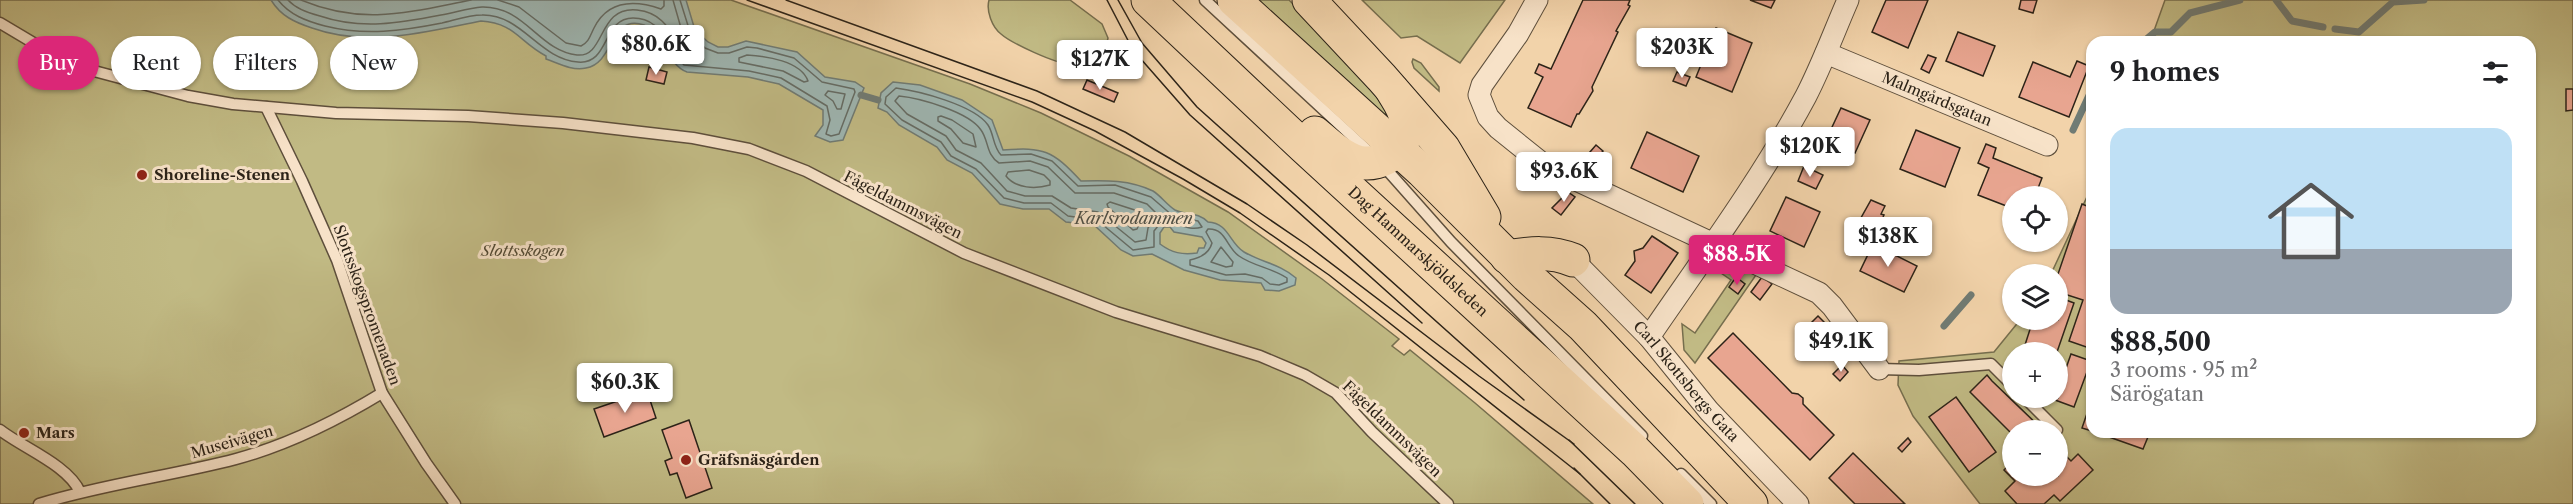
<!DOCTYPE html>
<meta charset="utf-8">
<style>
body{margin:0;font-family:"Libre Caslon Text",serif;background:#f2f2f2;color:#202124;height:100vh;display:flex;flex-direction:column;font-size:22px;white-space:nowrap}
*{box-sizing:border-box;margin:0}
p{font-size:20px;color:#757577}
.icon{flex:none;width:33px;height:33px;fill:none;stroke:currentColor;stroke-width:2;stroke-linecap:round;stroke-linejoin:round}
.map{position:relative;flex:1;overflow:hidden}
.panel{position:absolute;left:2086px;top:36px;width:450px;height:402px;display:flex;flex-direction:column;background:#fff;border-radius:18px;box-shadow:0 2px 4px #0004}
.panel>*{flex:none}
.guide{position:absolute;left:18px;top:36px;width:570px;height:54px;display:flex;gap:12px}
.fabs{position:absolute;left:2002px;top:186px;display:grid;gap:12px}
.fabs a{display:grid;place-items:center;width:66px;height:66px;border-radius:50%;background:#fff;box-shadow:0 2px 4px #0004;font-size:30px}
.price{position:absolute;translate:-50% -51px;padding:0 14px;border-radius:6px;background:#fff;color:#222;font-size:20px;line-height:39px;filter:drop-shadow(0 2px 3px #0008)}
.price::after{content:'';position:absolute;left:50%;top:36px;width:18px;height:14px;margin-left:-9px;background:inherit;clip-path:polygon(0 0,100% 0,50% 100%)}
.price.active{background:#db2777;color:#fff}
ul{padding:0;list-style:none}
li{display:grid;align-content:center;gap:12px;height:318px;padding:0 24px}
li span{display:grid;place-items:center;height:186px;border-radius:18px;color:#555}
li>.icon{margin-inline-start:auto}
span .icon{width:108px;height:108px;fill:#fffc;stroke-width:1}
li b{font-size:26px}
h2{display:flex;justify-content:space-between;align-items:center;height:72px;padding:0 24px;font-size:26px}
.pill{padding:0 21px;border-radius:27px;background:#fff;box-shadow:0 2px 4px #0004;font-size:21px;line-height:54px}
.pill.active{background:#db2777;color:#fff}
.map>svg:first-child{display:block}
.green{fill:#c1ba84;stroke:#766e4e;stroke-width:1.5;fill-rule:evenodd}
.water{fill:#9eb6b2;stroke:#707b74;stroke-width:1.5;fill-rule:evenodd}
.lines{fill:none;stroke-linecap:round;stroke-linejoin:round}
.shore{stroke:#656c65;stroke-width:1.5}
.stream{stroke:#707b74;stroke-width:7}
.building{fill:#e8a590;stroke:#2c2318;stroke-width:1.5}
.lane-casing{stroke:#5e4f3c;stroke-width:13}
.street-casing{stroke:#5e4f3c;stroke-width:23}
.primary-casing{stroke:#2c2318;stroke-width:35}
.lane{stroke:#f7e2c8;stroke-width:10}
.street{stroke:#f7e2c8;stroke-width:21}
.primary{stroke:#f2d3aa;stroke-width:33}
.tram{stroke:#2c2318;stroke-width:1.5}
.poi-dot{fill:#8f2418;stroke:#f7e2c8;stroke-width:2}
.labels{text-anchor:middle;stroke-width:6;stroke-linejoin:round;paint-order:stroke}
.street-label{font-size:15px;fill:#2c2318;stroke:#f7e2c8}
.poi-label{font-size:15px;font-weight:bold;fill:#2c2318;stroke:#f7e2c8;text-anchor:start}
.park-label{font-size:15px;font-style:italic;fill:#514933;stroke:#f7e2c8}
.water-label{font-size:16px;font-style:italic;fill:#4e4f46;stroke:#f7e2c8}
</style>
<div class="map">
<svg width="2573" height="504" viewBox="0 0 2573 504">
<rect width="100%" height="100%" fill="#f2d3aa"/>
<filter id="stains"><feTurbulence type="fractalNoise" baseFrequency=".00333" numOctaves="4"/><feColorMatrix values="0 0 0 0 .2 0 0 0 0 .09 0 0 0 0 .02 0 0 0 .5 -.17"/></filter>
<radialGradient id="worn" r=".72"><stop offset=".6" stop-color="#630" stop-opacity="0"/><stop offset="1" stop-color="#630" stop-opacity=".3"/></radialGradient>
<g class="green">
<polygon points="0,0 731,0 970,84 1041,113 1129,156 1228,212 1322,279 1399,339 1392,346 1404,355 1410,350 1475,403 1593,504 0,504"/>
<path d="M989,0H1070L1102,24L1108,38L1105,51C1095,57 1082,63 1070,64C1056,64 1011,43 1001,34C992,27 986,11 989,0Z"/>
<polygon points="1249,0 1289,0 1377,88 1386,112 1384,119"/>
<polygon points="1362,0 1505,0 1460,63 1417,36 1401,38"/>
<path d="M2165,0H2573V504H1980L1913,416L1898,385L1899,361L1994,352L2020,320H2058V274H2051L2092,186V432H2530V42H2150ZM2013,352H2058V398H2013ZM2013,430H2058V476H2013Z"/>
<polygon points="1413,59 1421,63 1439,87 1439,91 1414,68 1412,62"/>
<polygon points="1728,263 1744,267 1756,275 1695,363 1684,350 1682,324 1695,333 1731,280 1718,271"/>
</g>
<g class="water">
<path d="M271,0H686L695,30L708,42L718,47H728L746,41L797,52L825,77L855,82L864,88L843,140L830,142L815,136L823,125V110L779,84L748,77L687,72C666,64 665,33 644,25C610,13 615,63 586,68C571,71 558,63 546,59V56C519,42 515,23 481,21C425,32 368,48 312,28C294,22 281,16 271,0Z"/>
<path d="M893,82L920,85L962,100L992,120L1003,150C1044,147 1052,150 1081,181C1106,180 1130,180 1153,191C1161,196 1167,205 1175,210C1187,216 1197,211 1208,222C1229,223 1229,243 1244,252C1261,262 1280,264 1296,278L1295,285L1279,291L1265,290L1261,283L1220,280L1184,270L1152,254L1133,256L1121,250L1094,225L1066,222L1049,209H1023L1000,204L972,173L947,160L937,147L899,125L887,112L878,108L881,93ZM1164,227H1170L1174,232L1202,237L1206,243L1204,248H1199L1197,253C1182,255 1172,253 1160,244V233Z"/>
</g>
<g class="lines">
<g class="shore">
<path d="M278,0C290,15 306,21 325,26C365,36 402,31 442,23C455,20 469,15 482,15C522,14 539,59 578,62C610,65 602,18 633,18C641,18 648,20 654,25C665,32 674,54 684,65L749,71L781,78L827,106L830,120L826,134L831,136L839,134L855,92L854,89L822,82L794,58L757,48L747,47L729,53H718L705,48L690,32L680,0"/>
<path d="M288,0C296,9 308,13 320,16C361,30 400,23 441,15C454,13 468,8 482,7C525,6 539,51 577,55C606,58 597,6 637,10C646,11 655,14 662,21C673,31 678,47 688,58L701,60L702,55L683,35L673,0"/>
<path d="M301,0C363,26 409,12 471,0"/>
<path d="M498,0L519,7L566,43L581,46C589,42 590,36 594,28C608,0 635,0 661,9L664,6V0"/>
<path d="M747,55C766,56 801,61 808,81L804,82L783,71L739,62V58Z"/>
<path d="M896,88C919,91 974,105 988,125C994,134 993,147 1001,155L1031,154L1052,161L1078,186L1115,185L1151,197L1173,216L1198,221L1202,227C1187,232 1177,221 1162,221L1154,231V247L1133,250L1097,220L1068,216L1051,203H1024L1004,198L976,169L951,156L941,142L902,120L885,104L886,97Z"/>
<polygon points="828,91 845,94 841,109 837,109 833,101 825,95"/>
<path d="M899,96C920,98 969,112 981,130C989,141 986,155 999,163L1030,161L1048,167L1075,193H1114L1147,204L1157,214L1148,228L1146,240L1135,242L1098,212L1071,208L1052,196H1025L1007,191L981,163L956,150L946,136L907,114L895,101Z"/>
<polygon points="941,116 952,120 973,134 976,147 963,143 951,129 938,121 938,117"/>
<path d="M1029,170L1044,175L1050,181V185C1036,189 1016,189 1006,176L1008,172Z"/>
<polygon points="1110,202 1144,213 1137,229 1133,230 1108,207 1107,204"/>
<path d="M1208,229C1226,228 1226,247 1239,256C1253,266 1272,268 1287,278V282L1279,285L1270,284L1262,278L1245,274L1226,275L1190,265V260C1200,258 1209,254 1212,243L1206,232Z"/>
<polygon points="1221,247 1233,262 1232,266 1226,267 1211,262"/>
</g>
<g class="stream">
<polyline points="2276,0 2292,21 2323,27"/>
<polyline points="2335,29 2359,32 2393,2 2424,0"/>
<polyline points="2143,42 2155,32 2171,32 2190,13 2240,0"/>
<polyline points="861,95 878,100"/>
<polyline points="2073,130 2092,89"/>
<polyline points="1944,326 1971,295"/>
</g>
</g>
<g class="building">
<polygon points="1583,0 1630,0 1628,5 1630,6 1616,31 1618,32 1592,87 1593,91 1579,114 1577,114 1571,127 1528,108 1543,77 1535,73 1539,64 1551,69"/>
<polygon points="1750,0 1775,0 1771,8"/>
<polygon points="1886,0 1928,0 1908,48 1872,32"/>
<polygon points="2021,0 2037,0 2033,13 2019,9"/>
<polygon points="1716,28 1752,43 1732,92 1696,77"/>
<polygon points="1958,32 1995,46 1983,76 1946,61"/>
<polygon points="1928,55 1936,58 1929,73 1921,69"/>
<polygon points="2077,61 2089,66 2069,117 2019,97 2033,62 2070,77"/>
<polygon points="649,67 667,72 664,84 646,80"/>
<polygon points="1677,72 1690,77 1686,86 1673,81"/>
<polygon points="1087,80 1118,93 1114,102 1083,89"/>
<polygon points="2566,89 2573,89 2573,110 2566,111"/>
<polygon points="1841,108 1870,120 1855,153 1826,140"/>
<polygon points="1916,130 1960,148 1945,187 1900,169"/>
<polygon points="1647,132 1699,156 1683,192 1631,168"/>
<polygon points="1986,144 1996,148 1993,158 2042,178 2035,196 2013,196 2013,223 2004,219 2009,207 1978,195 1989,168 1978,163"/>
<polygon points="1596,145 1603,151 1597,158 1590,152"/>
<polygon points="1804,166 1823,175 1816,189 1798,181"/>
<polygon points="1568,192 1575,197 1561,215 1552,208"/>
<polygon points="1786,197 1820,212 1804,247 1770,231"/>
<polygon points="1871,200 1885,206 1881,214 1884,215 1876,233 1857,225"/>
<polygon points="2082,204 2092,208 2092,349 2069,341 2083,300 2058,292 2058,274"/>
<polygon points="1652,236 1678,253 1651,293 1625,275 1635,261 1634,251 1643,248"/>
<polygon points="1873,244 1917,266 1904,292 1860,271"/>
<polygon points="1736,277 1745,284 1738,294 1729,287"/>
<polygon points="1762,277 1772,284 1760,300 1751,292"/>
<polygon points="2058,297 2074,303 2057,352 2037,352 2024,348 2033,320 2058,320"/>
<polygon points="1818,316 1826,324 1813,338 1804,330"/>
<polygon points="1733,333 1792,393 1798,394 1803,398 1803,404 1834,435 1810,460 1708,358"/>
<polygon points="2071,354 2091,361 2074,407 2055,400 2058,398 2058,391"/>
<polygon points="1842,365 1848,372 1840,381 1833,374"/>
<polygon points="1987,375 1992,381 2043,430 2013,430 2013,435 1970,392"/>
<polygon points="647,391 656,418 604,437 594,409"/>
<polygon points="1956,397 1996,452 1969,472 1929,417"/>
<polygon points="2092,399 2092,431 2082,428"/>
<polygon points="689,420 712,488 686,498 677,473 670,475 665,461 672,458 662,430"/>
<polygon points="2095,432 2150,432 2143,449"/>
<polygon points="1908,438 1911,442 1902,452 1898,448"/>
<polygon points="2058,448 2071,461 2078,454 2093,470 2060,501 2054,495 2044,504 2017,504 2005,491 2015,481 2004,470 2013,461 2013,476 2058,476"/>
<polygon points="1853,453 1905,504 1855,504 1829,478"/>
</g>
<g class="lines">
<g class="lane-casing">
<g id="lane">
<polyline points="1205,0 1380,162 1451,242 1642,436"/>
<polyline points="0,23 42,48 94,71 188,96 233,104 336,113 468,116 563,123 693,138 749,149 806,171 964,253 1116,312 1260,356 1305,375 1336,393 1372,432 1448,504"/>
<polyline points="266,107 302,181 337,260 382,393 426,463 455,504"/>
<polyline points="1879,369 1919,370 1991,364 2013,386"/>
<polyline points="2025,398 2057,430"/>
<path d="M0,430C23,448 68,465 80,492"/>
<polyline points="1681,474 1711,504"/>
<path d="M39,504C104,484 171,476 236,459C288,445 336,421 382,393"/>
</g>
</g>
<g class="street-casing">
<g id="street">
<polyline points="1537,0 1518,34 1482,85 1479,95 1488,117 1498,128 1544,165 1819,293 1832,306 1879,369"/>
<path id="s1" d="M1826,53L2047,145"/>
<path id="s2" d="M1573,260L1649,337L1709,411L1798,504"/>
<path d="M1649,337C1703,258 1761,180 1806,96C1822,65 1834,32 1848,0"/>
</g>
</g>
<g class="primary-casing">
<g id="primary">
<path id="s3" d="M1148,0L1304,147L1635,451L1687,504"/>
<polyline points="1234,0 1422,171 1527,276 1583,326 1751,504"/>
<polyline points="1309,0 1382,78 1443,148 1484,217"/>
<path d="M1315,133C1328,144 1341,157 1358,162C1383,168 1410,147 1406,120C1405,109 1397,99 1392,90"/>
<path d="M1507,257C1530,253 1551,251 1573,260"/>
</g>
</g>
<use href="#lane" class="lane"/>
<use href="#street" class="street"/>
<use href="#primary" class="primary"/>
<g class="tram">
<polyline points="747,0 1032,102 1095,131 1183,179 1240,213 1329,275 1580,474"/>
<polyline points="786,0 1037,91 1125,132 1247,204 1307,245 1479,376 1574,444"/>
<polyline points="1107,0 1133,50 1190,115 1422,323"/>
<polyline points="1118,0 1142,43 1197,107 1524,400"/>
<polyline points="1569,440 1635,504"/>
<polyline points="1574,468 1610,504"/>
</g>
</g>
<g class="poi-dot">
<circle cx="142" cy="175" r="6"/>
<circle cx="24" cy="433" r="6"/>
<circle cx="686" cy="460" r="6"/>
</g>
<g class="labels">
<g class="street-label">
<text dy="5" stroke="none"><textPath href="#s1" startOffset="120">Malmgårdsgatan</textPath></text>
<text transform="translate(903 205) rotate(27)" y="5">Fågeldammsvägen</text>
<text dy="5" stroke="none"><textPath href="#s3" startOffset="369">Dag Hammarskjöldsleden</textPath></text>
<text transform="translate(367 305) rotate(70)" y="5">Slottsskogspromenaden</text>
<text dy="5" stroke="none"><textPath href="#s2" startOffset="166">Carl Skottsbergs Gata</textPath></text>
<text transform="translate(1392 429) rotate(44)" y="5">Fågeldammsvägen</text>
<text transform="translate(232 442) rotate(-16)" y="5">Museivägen</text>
</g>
<g class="poi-label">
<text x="154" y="180">Shoreline-Stenen</text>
<text x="36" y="438">Mars</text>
<text x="698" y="465">Gräfsnäsgården</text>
</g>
<g class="park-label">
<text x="523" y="256">Slottsskogen</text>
</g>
<g class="water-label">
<text x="1134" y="224">Karlsrodammen</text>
</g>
</g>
<rect width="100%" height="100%" filter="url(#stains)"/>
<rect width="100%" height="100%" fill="url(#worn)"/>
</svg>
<div class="fabs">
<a><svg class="icon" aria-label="locate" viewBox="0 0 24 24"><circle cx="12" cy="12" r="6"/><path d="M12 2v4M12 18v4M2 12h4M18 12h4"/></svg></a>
<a><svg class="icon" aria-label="layers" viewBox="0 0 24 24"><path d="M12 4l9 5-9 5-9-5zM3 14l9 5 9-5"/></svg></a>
<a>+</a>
<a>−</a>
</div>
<b class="price" style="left:656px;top:76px">$80.6K</b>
<b class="price" style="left:1682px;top:79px">$203K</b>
<b class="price" style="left:1100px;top:91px">$127K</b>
<b class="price" style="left:1810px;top:178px">$120K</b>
<b class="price" style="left:1564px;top:203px">$93.6K</b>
<b class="price" style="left:1888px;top:268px">$138K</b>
<b class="price active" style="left:1737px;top:286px">$88.5K</b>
<b class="price" style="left:1841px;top:373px">$49.1K</b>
<b class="price" style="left:625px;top:414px">$60.3K</b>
<div class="guide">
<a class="pill active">Buy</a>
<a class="pill">Rent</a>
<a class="pill">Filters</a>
<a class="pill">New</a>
</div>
<section class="panel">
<h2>9 homes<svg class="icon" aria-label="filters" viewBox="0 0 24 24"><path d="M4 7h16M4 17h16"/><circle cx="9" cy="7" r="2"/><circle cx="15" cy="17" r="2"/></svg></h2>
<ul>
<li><span style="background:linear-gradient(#bfe0f5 65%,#9aa5b1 0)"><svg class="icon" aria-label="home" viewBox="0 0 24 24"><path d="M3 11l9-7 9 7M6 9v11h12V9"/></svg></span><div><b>$88,500</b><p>3 rooms · 95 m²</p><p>Särögatan</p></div></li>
</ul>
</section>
</div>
